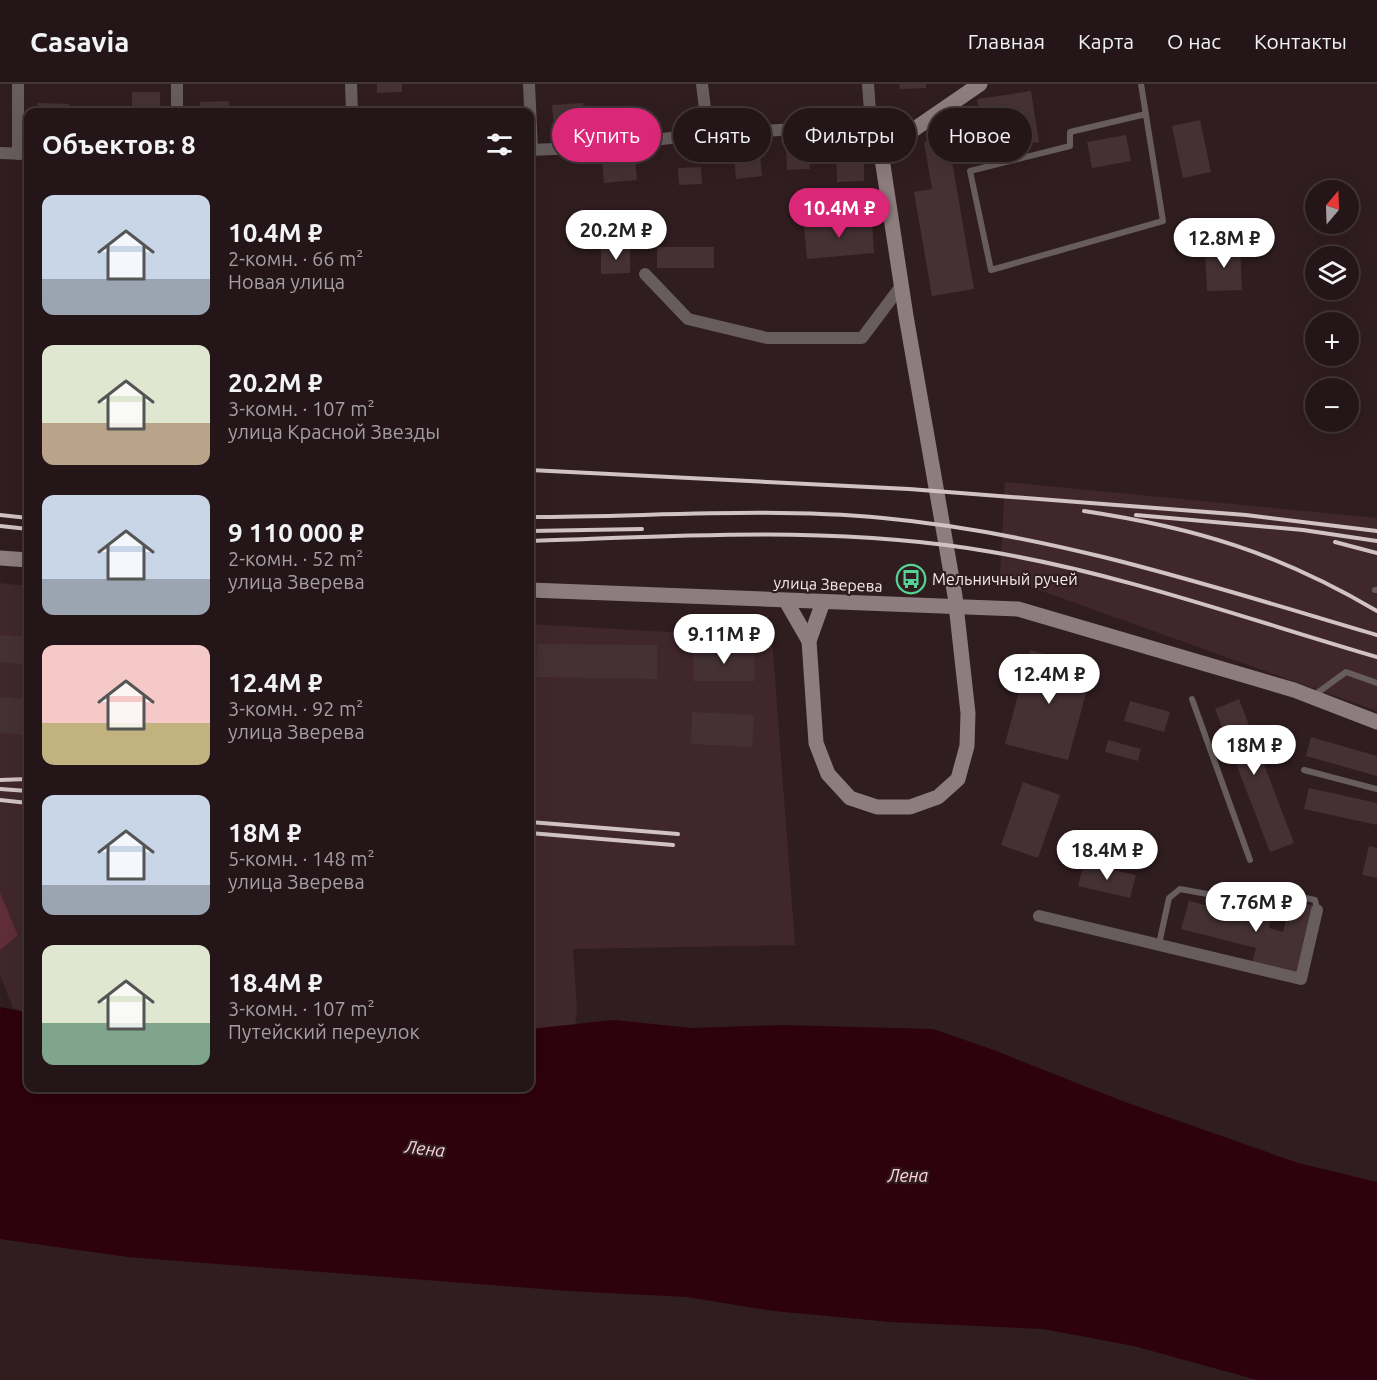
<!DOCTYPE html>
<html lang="ru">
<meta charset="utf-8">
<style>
body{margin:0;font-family:Ubuntu,sans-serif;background:#302325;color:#f1f3f6;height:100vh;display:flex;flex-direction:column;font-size:22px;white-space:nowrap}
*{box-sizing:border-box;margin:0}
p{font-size:20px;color:#a39fa2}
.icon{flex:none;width:33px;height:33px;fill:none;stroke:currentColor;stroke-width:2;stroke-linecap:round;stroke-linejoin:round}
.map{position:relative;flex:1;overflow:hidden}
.side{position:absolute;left:24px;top:24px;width:510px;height:984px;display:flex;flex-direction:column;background:#241618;border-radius:12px;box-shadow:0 6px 24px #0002,0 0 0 2px #413537}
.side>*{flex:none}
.banner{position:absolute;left:552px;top:24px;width:570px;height:54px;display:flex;gap:12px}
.needle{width:39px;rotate:19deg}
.buttons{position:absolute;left:1305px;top:96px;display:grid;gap:12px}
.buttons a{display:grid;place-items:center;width:54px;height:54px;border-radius:50%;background:#241618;box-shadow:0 6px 24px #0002,0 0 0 2px #413537;font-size:30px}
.price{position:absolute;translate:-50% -51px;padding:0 14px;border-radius:21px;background:#fff;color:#222;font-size:20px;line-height:39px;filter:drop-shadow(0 2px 3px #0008)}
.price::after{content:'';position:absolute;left:50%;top:36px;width:18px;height:14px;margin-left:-9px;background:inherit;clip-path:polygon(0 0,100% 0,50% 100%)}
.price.active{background:#db2777;color:#fff}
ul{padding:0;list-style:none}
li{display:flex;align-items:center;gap:18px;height:150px;padding:0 18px}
li span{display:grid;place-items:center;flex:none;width:168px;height:120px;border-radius:12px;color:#555}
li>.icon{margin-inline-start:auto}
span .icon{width:72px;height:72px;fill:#fffc;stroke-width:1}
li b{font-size:26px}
h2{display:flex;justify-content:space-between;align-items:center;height:72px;padding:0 18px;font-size:26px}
.tag{padding:0 21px;border-radius:27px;background:#241618;box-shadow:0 6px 24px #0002,0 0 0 2px #413537;font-size:21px;line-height:54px}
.tag.active{background:#db2777;color:#fff}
header{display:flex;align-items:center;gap:36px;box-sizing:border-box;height:84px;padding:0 30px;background:#241618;border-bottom:2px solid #413537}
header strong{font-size:28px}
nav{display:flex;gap:33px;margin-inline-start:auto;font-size:21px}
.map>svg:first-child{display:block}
.built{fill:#40272b}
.green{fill:#5f2e38}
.water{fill:#2e010e}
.building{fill:#453134}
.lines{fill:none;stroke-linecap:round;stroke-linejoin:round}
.lane{stroke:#675d5e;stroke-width:6}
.street{stroke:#675d5e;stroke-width:12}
.secondary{stroke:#8d7d7f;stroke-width:15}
.rail{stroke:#d1c3c4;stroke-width:4}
.labels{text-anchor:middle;stroke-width:4.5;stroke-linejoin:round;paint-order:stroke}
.poi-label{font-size:16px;fill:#f6e9ea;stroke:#301d20;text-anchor:start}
.street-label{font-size:16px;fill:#f6e9ea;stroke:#301d20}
.water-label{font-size:18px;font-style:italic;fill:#fdd1d7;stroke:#301d20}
</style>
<header>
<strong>Casavia</strong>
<nav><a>Главная</a><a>Карта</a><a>О нас</a><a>Контакты</a></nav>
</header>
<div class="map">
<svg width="1377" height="1296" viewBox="0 0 1377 1296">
<rect width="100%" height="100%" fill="#301d20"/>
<g class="built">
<polygon points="1005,398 1377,434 1377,627 1000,492"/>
<polygon points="0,499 28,502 28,929 13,924 0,891 0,866 18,850 0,808"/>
<polygon points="530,540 772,554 795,861 573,865 577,925 575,942 530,945"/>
</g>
<polygon class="green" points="0,808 18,851 0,866"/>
<polygon class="water" points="0,923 28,929 28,1004 530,1004 530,945 614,936 692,944 782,941 933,945 991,965 1125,1018 1298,1079 1377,1098 1377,1296 1257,1296 1134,1262 1043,1245 891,1238 774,1227 686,1213 568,1207 128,1173 0,1155"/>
<g class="building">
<polygon points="377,0 402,0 402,8 377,9"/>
<polygon points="899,0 926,0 926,4 900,5"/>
<polygon points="1031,7 1039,58 985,66 977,15"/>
<rect x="132" y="8" width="28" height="16"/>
<polygon points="229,17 229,28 200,28 200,18"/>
<polygon points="38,19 69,20 69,28 38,28"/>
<polygon points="583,19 586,43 554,46 552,21"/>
<polygon points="1200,36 1211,88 1183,94 1172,42"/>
<polygon points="1126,51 1131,77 1092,84 1087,58"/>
<polygon points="948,54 974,205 932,212 914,108 932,105 924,58"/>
<polygon points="809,63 810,85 787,86 786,64"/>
<polygon points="836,63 864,63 864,97 837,98"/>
<polygon points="760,71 762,92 736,95 734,73"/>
<polygon points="635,75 637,96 604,99 602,78"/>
<polygon points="701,83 702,100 679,101 678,84"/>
<polygon points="873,106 875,122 850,127 847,110"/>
<polygon points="872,136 874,169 807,175 804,142"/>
<rect x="657" y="163" width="57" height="21"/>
<polygon points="1240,163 1242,206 1207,207 1205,165"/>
<polygon points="630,164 630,189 601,190 601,165"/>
<polygon points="0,551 28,553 28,581 0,578"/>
<polygon points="537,560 657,561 657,595 536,593"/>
<polygon points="754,564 755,597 693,597 693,565"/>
<polygon points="1030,566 1093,583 1068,676 1005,660"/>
<polygon points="0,613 28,615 28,651 0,649"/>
<polygon points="1239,615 1294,759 1270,768 1215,625"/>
<polygon points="1130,617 1170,628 1164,648 1124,637"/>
<polygon points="692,628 754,631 752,663 691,660"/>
<polygon points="1311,653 1377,672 1377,692 1306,672"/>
<polygon points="1108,656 1141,665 1138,677 1105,668"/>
<polygon points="1023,698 1060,711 1038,774 1001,761"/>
<polygon points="1309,704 1377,719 1377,741 1304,725"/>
<polygon points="1369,762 1377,764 1377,794 1362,791"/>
<polygon points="1084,779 1136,791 1130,814 1078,802"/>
<polygon points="1291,816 1314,822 1297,890 1252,879 1256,864 1181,845 1189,817 1270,837 1269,844 1283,848"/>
</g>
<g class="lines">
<g class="lane">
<polyline points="1141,0 1163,137 991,186 970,87 1070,62 1070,48 1146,30"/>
<polyline points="1375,506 1377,506"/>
<polyline points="1313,612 1346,588 1377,599"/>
<polyline points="1192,615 1250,776"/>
<polyline points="1304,686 1377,705"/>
<polyline points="1159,860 1169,814 1180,805 1256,819 1277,808 1315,816 1317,826"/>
</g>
<g class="street">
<polyline points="351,0 352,28"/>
<polyline points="529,0 532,66"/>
<polyline points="702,0 708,50"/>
<polyline points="868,0 871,41 881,68"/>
<polyline points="177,28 177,0"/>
<polyline points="530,66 578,64 708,50 871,41"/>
<polyline points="0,69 28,70"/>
<polyline points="18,70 18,0"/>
<polyline points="645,190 688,235 767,254 862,254 901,202"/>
<polyline points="1039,832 1301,895 1317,826"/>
</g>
<g class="secondary">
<polyline points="0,474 28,476"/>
<polyline points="530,506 1018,525 1294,606 1377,638"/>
<polyline points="786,517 809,557"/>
<polyline points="823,518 809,557 816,659 828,690 850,714 877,723 910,723 938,713 958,695 967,662 968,629 955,512 906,232 881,68 980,0"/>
</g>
<g class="rail">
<polyline points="530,386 909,405 1246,431 1377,447"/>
<path d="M1084,427C1197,444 1278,469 1377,527"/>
<polyline points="0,431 28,434"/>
<polyline points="1136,431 1303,446 1377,457"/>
<path d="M530,433C647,433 766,423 883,434C1053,450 1214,503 1377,551"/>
<polyline points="0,442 28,445"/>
<polyline points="530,447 642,445"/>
<path d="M530,457C683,452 839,441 992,468C1122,490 1250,536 1377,573"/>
<polyline points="1335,458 1377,469"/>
<polyline points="0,696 28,695"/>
<polyline points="0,705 28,707"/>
<polyline points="0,716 28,719"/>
<polyline points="530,738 678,750"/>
<polyline points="530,749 673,761"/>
</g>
</g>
<defs>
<g id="bus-ring" transform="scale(1.5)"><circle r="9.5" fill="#301d20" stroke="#54d395" stroke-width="1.5"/><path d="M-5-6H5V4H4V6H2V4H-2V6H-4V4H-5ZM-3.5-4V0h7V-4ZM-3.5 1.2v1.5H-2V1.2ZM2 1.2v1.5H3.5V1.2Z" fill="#54d395"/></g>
</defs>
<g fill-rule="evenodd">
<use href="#bus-ring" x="911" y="495"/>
</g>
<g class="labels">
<g class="poi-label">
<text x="932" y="501">Мельничный ручей</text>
</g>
<g class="street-label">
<text transform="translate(828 500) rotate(2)" y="6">улица Зверева</text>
</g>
<g class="water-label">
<text transform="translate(425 1065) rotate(6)" y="6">Лена</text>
<text x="908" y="1098">Лена</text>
</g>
</g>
</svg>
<div class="buttons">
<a><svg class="needle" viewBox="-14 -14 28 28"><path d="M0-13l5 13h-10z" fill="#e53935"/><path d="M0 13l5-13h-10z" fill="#a39fa2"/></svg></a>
<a><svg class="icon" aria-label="layers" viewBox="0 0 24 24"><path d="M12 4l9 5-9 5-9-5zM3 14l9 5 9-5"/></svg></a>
<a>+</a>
<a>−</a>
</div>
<b class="price active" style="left:839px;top:155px">10.4M ₽</b>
<b class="price" style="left:616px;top:177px">20.2M ₽</b>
<b class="price" style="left:1224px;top:185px">12.8M ₽</b>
<b class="price" style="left:724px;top:581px">9.11M ₽</b>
<b class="price" style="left:1049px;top:621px">12.4M ₽</b>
<b class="price" style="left:1254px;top:692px">18M ₽</b>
<b class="price" style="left:1107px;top:797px">18.4M ₽</b>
<b class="price" style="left:1256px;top:849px">7.76M ₽</b>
<div class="banner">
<a class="tag active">Купить</a>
<a class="tag">Снять</a>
<a class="tag">Фильтры</a>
<a class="tag">Новое</a>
</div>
<section class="side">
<h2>Объектов: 8<svg class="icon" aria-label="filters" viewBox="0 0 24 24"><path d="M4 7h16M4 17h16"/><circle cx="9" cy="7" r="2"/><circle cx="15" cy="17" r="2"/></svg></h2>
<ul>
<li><span style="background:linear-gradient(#c9d6e8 70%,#9aa5b1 0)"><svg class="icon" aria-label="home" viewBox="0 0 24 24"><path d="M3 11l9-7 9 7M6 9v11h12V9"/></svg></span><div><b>10.4M ₽</b><p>2-комн. · 66 m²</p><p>Новая улица</p></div></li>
<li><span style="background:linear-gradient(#dfe7d0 65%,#b9a48a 0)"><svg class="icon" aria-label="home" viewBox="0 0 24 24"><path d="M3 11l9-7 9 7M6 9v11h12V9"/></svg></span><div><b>20.2M ₽</b><p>3-комн. · 107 m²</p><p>улица Красной Звезды</p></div></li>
<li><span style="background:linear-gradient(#c9d6e8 70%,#9aa5b1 0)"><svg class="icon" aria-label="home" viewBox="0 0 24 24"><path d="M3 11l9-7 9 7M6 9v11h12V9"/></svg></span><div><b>9 110 000 ₽</b><p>2-комн. · 52 m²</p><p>улица Зверева</p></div></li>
<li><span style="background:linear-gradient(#f6c9c9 65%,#c2b280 0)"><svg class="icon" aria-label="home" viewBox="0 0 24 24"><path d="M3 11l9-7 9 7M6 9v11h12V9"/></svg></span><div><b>12.4M ₽</b><p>3-комн. · 92 m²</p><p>улица Зверева</p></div></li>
<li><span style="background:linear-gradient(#c9d6e8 75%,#9aa5b1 0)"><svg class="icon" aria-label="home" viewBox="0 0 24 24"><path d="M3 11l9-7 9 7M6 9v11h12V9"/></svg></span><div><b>18M ₽</b><p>5-комн. · 148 m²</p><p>улица Зверева</p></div></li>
<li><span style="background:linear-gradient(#dfe7d0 65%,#7fa58c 0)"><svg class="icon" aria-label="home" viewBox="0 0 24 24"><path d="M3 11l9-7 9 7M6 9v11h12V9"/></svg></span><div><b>18.4M ₽</b><p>3-комн. · 107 m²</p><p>Путейский переулок</p></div></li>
</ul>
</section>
</div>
